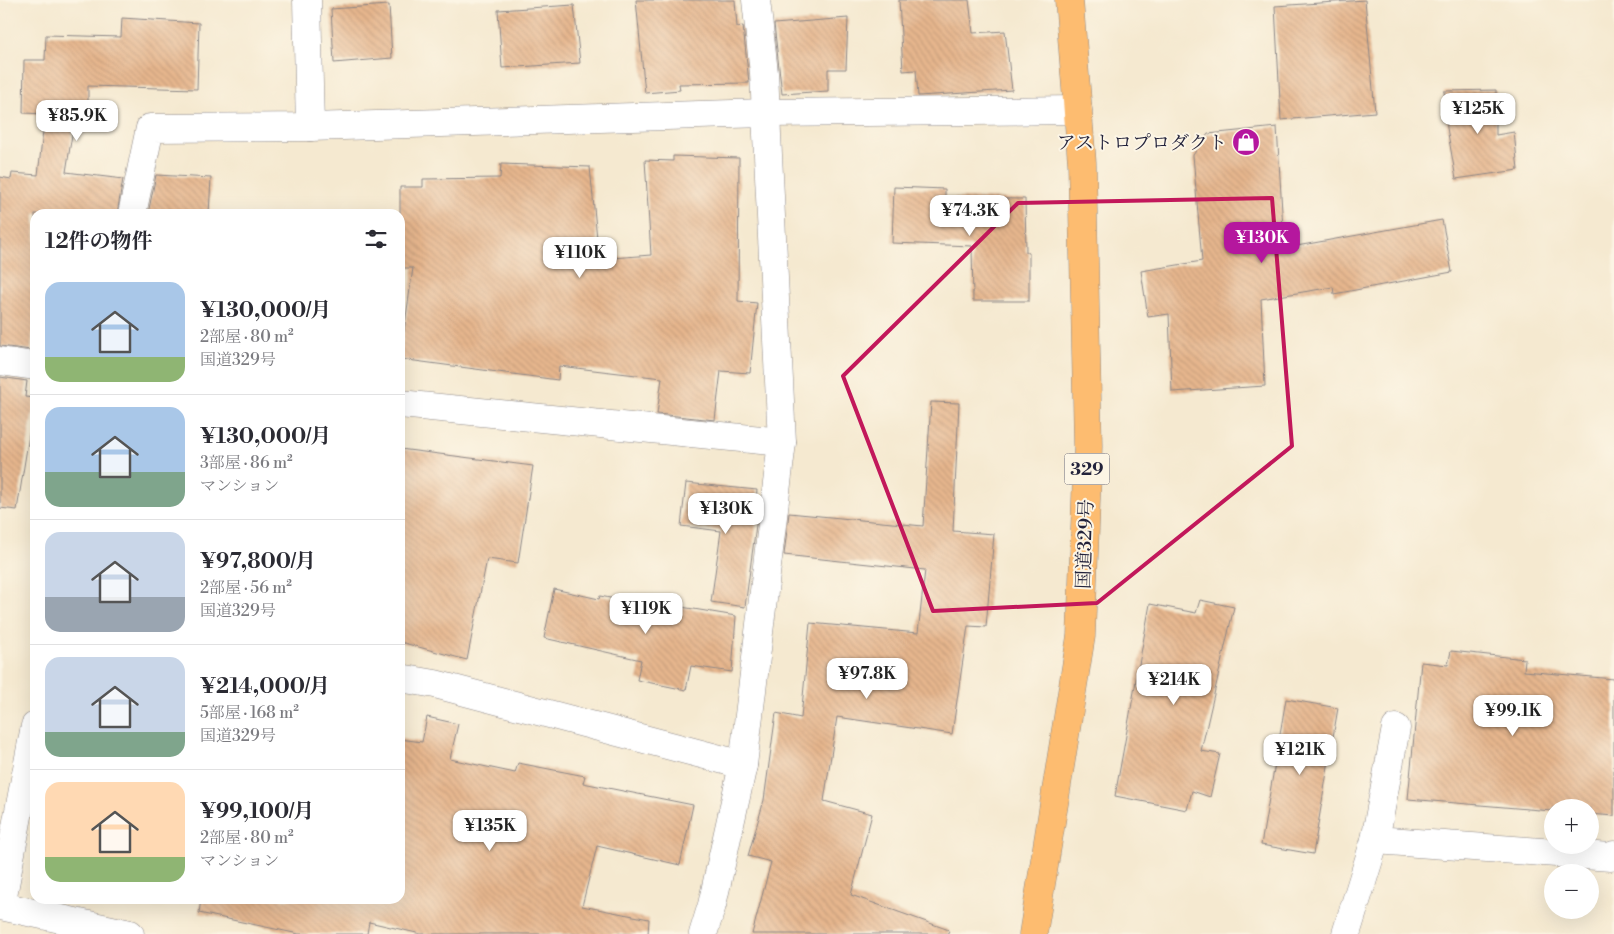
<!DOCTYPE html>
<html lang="ja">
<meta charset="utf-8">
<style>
body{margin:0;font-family:"Libre Bodoni","Noto Serif JP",serif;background:#f2f2f3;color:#2b2b33;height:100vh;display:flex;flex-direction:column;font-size:19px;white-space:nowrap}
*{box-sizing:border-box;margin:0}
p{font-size:16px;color:#7c7c81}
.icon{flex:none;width:28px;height:28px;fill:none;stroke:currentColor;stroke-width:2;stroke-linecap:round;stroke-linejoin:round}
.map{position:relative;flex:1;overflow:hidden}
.sheet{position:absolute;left:30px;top:209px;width:375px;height:695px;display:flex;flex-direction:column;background:#fff;border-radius:15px;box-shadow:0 5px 20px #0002}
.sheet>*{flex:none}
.tools{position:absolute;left:1544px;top:799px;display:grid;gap:10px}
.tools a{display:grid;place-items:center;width:55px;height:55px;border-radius:50%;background:#fff;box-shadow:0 5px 20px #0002;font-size:25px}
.price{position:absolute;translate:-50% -42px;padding:0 11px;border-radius:10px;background:#fff;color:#222;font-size:16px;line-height:32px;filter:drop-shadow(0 1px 2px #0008)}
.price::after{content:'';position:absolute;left:50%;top:30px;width:15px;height:11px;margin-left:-8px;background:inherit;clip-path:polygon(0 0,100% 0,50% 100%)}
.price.selected{background:#b5179e;color:#fff}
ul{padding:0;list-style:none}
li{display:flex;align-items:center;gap:15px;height:125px;padding:0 15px}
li+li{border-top:1px solid #e1e1e2}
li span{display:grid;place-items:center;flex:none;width:140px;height:100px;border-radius:15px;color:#555}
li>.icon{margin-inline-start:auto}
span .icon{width:60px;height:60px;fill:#fffc;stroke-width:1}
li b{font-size:21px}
h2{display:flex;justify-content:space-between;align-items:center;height:60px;padding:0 15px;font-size:21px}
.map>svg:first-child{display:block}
.building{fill:url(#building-back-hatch)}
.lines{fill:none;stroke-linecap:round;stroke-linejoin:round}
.minor-casing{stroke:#8c8686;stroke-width:29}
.trunk-casing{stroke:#8c8686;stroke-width:29}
.minor{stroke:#fff;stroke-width:28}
.trunk{stroke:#fdbc6f;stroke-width:28}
.marked{fill:none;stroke:#c2185b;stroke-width:4;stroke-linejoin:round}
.labels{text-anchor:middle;stroke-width:4;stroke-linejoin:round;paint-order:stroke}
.shield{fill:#fcf5e5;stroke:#63616e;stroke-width:1}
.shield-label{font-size:18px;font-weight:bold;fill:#22223b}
.poi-label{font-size:19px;fill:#22223b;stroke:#fcf5e5;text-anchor:end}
.street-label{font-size:19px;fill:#22223b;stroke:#fcf5e5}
</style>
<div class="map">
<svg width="1614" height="934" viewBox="0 0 1614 934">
<defs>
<pattern id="building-back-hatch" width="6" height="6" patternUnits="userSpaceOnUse" patternTransform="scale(1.25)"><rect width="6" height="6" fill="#e6b68d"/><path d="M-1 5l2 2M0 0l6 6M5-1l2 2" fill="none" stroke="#c59c7b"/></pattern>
</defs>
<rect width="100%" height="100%" fill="#fcf5e5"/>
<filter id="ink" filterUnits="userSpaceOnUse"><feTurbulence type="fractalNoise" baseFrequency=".02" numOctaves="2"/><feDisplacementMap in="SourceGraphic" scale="10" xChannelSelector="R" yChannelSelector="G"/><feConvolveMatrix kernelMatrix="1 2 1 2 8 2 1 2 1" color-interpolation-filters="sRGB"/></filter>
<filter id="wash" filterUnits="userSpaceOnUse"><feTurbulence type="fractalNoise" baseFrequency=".0096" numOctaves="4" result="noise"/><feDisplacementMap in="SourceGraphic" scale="20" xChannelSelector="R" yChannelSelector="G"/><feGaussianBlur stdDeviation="1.12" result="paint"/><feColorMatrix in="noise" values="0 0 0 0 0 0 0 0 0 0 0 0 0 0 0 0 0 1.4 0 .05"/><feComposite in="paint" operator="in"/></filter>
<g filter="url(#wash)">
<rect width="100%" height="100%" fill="#f5e9d0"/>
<g id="blocks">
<g class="building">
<polygon points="636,0 735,0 737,27 743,26 749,83 679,84 680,90 645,93"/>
<polygon points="899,0 969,0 973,33 1005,31 1012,90 918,96 916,70 903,71"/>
<polygon points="1365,0 1375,112 1281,120 1275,6"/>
<polygon points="389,5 392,58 334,63 331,9"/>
<polygon points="574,5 580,63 502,68 498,10"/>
<polygon points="122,18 199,23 197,89 88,86 88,116 75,116 66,172 123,179 117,214 35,214 35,313 31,350 0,346 0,177 11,179 12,173 38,175 45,114 23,113 24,60 45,60 46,35 121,37"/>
<polygon points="848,18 846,69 828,69 828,91 782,94 774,24"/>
<polygon points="1496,90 1496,135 1514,132 1518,170 1456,179 1447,128 1444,91"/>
<polygon points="1277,127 1284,246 1290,245 1291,247 1442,220 1452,272 1334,294 1333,287 1261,299 1265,386 1172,392 1169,314 1148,317 1141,271 1202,261 1193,155 1208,134"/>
<polygon points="673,156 739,158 738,301 757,303 750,373 721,371 715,420 657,414 662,378 559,366 558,380 400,359 413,268 400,268 400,187 423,187 423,179 500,178 501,164 590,167 599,259 651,255 645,160 673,161"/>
<polygon points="156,175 211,178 209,214 148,214"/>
<polygon points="894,187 945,189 945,198 1025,199 1026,252 1029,252 1029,301 973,301 972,246 892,243"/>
<polygon points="0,377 27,381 25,397 35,398 17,510 0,508"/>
<polygon points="931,402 959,403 953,531 994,534 986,627 968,626 952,734 837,717 824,801 872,814 851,895 949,930 948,934 752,934 771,862 748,856 764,800 776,713 801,718 810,623 918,633 925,570 784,555 789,513 923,526"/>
<polygon points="400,449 533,466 518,563 487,559 467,660 400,642"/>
<polygon points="686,483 757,490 755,510 758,510 745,607 711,602 721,531 681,526"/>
<polygon points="554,589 599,599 600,596 651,606 651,602 736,616 732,672 691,666 686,690 637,680 641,660 544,638"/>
<polygon points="1200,600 1234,607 1201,751 1220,754 1210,797 1192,791 1187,810 1115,796 1150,604 1196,613"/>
<polygon points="1451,651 1525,659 1524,671 1614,679 1614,816 1590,814 1590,808 1552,808 1552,811 1408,799 1421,662 1448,665"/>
<polygon points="1286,699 1338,708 1313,854 1261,845"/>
<polygon points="427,717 458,724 450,759 515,773 518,763 585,776 583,783 693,805 680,865 597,846 582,906 649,919 648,934 421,934 369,922 367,934 299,934 199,913 201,899 400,899 400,739 422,742"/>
</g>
</g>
</g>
<g filter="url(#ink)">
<use href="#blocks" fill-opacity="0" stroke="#8c8686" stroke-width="1"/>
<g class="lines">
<g class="minor-casing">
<g id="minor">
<polyline points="307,0 310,127"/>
<polyline points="132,214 150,128 310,127 765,113 1078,110"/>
<polyline points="0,361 35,366"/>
<polyline points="400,404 782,442"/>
<polyline points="400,678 435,684 743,765"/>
<polyline points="35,726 1,906 130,934"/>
<polyline points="1375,840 1611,857 1614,855"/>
<polyline points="703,934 712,905 743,765 782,442 764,73 756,0"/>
<polyline points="1346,934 1375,840 1396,728"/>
</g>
</g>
<g class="trunk-casing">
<polyline id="trunk" points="1033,934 1081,636 1088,446 1082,163 1069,0"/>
</g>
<use href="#minor" class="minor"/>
<use href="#trunk" class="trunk"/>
</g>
</g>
<path class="marked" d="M1272,198L1292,446L1097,603L933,611L843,376L1018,203Z"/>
<defs>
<g id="shop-disc" transform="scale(1.4375)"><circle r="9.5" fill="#b5179e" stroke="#fcf5e5"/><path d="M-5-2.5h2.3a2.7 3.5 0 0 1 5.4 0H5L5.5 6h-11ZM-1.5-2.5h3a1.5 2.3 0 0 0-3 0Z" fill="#fff"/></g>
</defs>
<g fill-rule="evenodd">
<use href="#shop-disc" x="1246" y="142"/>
</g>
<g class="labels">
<rect class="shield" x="1064.5" y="453.5" width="45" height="31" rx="4"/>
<g class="shield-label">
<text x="1087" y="475">329</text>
</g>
<g class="poi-label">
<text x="1227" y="149">アストロプロダクト</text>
</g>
<g class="street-label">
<text transform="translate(1084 544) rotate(-88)" y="7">国道329号</text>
</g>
</g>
</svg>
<div class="tools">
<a>+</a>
<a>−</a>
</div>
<b class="price" style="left:1478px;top:135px">¥125K</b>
<b class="price" style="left:77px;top:142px">¥85.9K</b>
<b class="price" style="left:970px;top:237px">¥74.3K</b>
<b class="price selected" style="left:1262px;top:264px">¥130K</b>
<b class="price" style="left:580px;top:279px">¥110K</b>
<b class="price" style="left:726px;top:535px">¥130K</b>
<b class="price" style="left:646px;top:635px">¥119K</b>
<b class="price" style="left:867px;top:700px">¥97.8K</b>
<b class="price" style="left:1174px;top:706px">¥214K</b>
<b class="price" style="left:1513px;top:737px">¥99.1K</b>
<b class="price" style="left:1300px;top:776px">¥121K</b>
<b class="price" style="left:490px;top:852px">¥135K</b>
<section class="sheet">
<h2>12件の物件<svg class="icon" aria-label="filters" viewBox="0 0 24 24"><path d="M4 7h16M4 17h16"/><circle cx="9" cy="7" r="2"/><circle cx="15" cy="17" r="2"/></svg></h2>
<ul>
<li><span style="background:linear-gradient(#a9c7e8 75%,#8fb573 0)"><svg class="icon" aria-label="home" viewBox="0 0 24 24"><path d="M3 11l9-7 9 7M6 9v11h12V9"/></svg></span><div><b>¥130,000/月</b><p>2部屋 · 80 m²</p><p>国道329号</p></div></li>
<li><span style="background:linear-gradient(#a9c7e8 65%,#7fa58c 0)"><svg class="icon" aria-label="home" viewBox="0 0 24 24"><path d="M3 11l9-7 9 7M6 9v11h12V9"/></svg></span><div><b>¥130,000/月</b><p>3部屋 · 86 m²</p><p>マンション</p></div></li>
<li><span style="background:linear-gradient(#c9d6e8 65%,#9aa5b1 0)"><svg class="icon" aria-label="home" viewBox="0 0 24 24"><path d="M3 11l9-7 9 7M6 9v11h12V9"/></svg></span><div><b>¥97,800/月</b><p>2部屋 · 56 m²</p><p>国道329号</p></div></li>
<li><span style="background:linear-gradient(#c9d6e8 75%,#7fa58c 0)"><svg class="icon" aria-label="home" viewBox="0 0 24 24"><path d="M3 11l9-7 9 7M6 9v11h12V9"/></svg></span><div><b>¥214,000/月</b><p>5部屋 · 168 m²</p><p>国道329号</p></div></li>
<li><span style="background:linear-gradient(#ffd9b3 75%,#8fb573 0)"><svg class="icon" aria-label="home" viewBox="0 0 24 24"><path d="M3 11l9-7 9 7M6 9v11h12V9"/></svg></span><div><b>¥99,100/月</b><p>2部屋 · 80 m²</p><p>マンション</p></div></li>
</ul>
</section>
</div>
